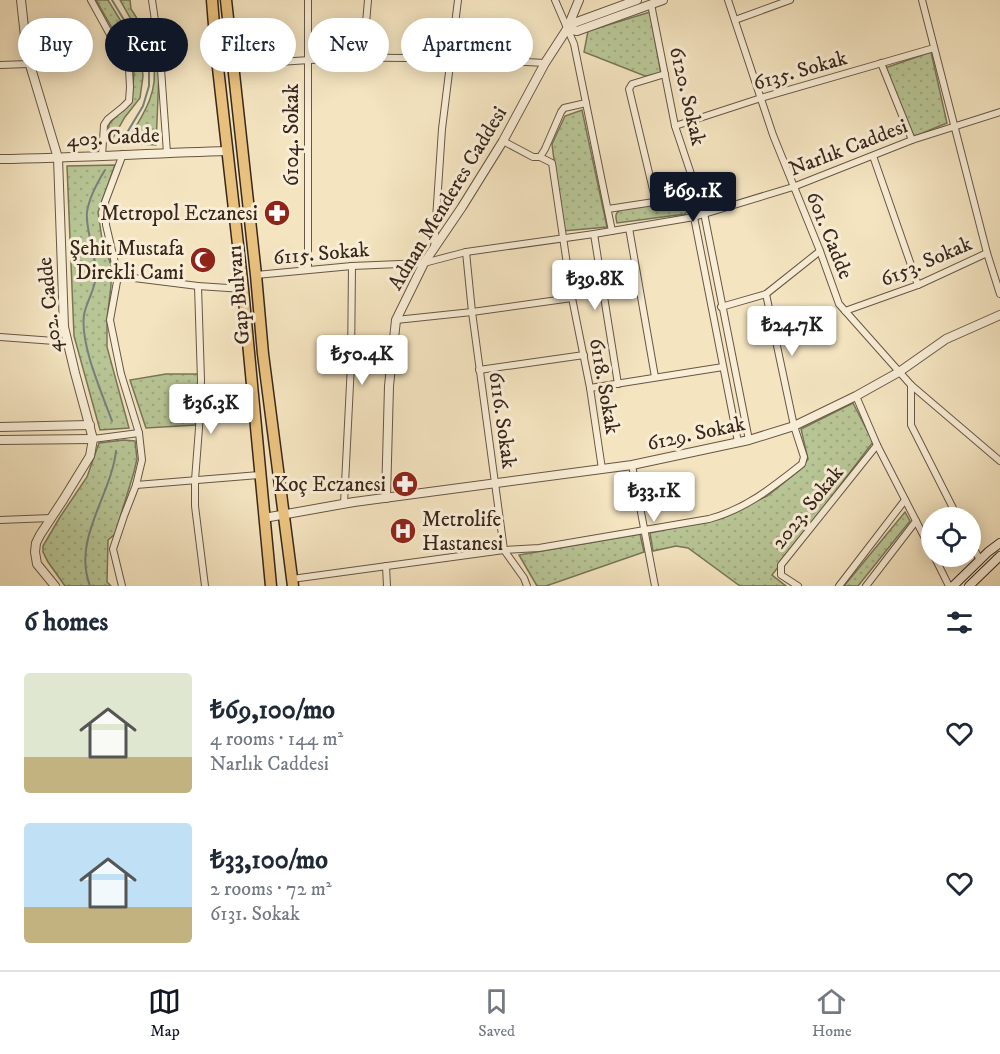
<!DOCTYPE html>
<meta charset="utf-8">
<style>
body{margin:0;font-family:"IM FELL DW Pica",serif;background:#f2f2f3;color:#1f2937;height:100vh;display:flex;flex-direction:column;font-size:22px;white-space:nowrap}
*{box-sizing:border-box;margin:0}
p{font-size:20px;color:#747a83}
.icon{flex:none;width:33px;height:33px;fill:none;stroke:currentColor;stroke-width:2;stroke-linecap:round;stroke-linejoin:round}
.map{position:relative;height:586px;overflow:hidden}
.side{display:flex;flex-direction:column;background:#fff;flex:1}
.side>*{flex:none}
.hud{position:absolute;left:18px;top:18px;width:600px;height:54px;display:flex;gap:12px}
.controls{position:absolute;left:921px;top:507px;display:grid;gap:12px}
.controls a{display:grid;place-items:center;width:60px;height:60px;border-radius:50%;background:#fff;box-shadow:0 3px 15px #0003;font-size:30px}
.price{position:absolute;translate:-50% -51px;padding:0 14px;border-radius:6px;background:#fff;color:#222;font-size:20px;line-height:39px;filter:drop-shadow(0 2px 3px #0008)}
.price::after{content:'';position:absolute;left:50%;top:36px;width:18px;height:14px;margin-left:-9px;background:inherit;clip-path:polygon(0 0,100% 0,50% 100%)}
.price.current{background:#111827;color:#fff}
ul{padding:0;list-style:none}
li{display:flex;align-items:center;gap:18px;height:150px;padding:0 24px}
li span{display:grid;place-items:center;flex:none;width:168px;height:120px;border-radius:6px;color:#555}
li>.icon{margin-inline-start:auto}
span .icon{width:72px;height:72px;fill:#fffc;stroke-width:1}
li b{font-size:26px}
h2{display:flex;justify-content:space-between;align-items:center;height:72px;padding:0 24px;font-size:26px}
.pill{padding:0 21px;border-radius:27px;background:#fff;box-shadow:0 3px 15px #0003;font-size:21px;line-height:54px}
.pill.current{background:#111827;color:#fff}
.tabs{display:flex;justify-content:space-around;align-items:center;height:84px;border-top:2px solid #e0e1e3;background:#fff;font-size:16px;color:#747a83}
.tabs a{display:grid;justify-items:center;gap:3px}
.tabs .current{color:#111827}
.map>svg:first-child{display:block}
.grass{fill:url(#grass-dots);stroke:#787658;stroke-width:1.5}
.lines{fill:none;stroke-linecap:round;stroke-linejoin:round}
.stream{stroke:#77807c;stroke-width:2}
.minor-casing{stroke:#685645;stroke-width:8}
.tertiary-casing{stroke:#685645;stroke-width:10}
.secondary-casing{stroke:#39271c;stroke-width:10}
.trunk-casing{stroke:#39271c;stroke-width:13}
.minor{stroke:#f8edd6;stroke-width:6}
.tertiary{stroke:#f8edd6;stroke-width:8}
.secondary{stroke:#f8edd6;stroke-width:8}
.trunk{stroke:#eac280;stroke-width:10}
.labels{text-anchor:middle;stroke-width:6;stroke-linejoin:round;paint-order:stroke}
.street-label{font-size:21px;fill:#39271c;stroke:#f8edd6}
.poi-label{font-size:21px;fill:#39271c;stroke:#f8edd6;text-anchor:end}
</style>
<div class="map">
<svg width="1000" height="586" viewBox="0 0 1000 586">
<defs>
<pattern id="grass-dots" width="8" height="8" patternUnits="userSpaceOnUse" patternTransform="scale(1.5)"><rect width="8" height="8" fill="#b8c595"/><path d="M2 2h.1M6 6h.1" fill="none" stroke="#9fa980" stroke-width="1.8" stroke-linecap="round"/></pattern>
</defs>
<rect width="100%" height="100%" fill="#f4e4c0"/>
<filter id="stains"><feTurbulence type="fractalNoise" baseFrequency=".00333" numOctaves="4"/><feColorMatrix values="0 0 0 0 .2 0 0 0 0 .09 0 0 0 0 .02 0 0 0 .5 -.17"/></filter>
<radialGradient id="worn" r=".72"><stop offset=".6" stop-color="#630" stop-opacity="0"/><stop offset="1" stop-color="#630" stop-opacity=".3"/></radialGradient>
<g class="grass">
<polygon points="96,0 108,0 138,49 139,56 128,56"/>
<polygon points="120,0 130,0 131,9 138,20 143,20 146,35 150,36 154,52 150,53"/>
<polygon points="650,12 661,74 645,76 584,52 588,31"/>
<polygon points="931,52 947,123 913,137 885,68"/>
<path d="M153,63H158L159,73L156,145L126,143C140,119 160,93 153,63Z"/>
<polygon points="142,66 143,76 140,98 125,117 110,143 108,138 109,124 132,100 134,72 136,69"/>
<polygon points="582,110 607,227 563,231 552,144 565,116"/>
<polygon points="115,165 98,212 102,239 111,265 111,286 107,319 107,347 129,428 100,430 74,336 67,166"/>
<path d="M684,201L687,202V211L685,214L617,223C615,215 615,213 622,209Z"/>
<polygon points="166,374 198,374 196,425 146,428 130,380"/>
<polygon points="853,403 873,442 772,575 786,586 740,586 688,548 676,546 653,551 650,533 727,516 767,496 801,469 808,459 801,429"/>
<polygon points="124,440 135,441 137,459 134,472 115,534 108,540 107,582 111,586 65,586 48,562 43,552 43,546 60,517 87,477 99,443"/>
<polygon points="905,512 910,521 858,586 844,586"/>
<polygon points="640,534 644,552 546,586 537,586 519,555"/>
</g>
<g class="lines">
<g class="stream">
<polyline points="112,0 144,53"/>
<polyline points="122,141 143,106 149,86 149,68"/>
<path d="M105,170C97,183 89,198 87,212C85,231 97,255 96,276C95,290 86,302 84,315C80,345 102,393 112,421"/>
<path d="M90,586C72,539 111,496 116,451"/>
</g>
<g class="minor-casing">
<g id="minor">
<polyline points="91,0 129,69 130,87 129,101 123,107 108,119 104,125 102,156"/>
<polyline points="152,0 160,55 167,153"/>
<polyline points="308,0 308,270"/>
<polyline points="555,0 574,44 612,231"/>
<polyline points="728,0 773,135 820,251 839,304 911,385 1000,461"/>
<polyline points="922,0 987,253 1000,294"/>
<polyline points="651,4 675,126 704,213 749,440"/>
<polyline points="735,20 790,0"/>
<polyline points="363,58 368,0"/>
<polyline points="881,63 912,140"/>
<polyline points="127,64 160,55"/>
<polyline points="0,65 29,64"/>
<path d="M233,65C276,62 318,59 361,58C423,57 484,60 545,63"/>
<polyline points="675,126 761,98 934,48"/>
<polyline points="503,141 533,157 540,157 545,149 561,112 564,108 586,103"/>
<polyline points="873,156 918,285"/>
<polyline points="540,157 552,163 572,298 590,388 602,469"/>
<polyline points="608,209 654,202 655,198 629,89 632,84 665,74"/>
<polyline points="694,217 738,442"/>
<polyline points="629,228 655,377"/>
<polyline points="594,234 618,384"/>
<polyline points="434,249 442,129 458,0"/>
<polyline points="466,252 472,312 504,550 524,578 527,586"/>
<polyline points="256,275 352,266 424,263 466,252 594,234 694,217 793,187 912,140 1000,112"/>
<polyline points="118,276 198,286 243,289"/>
<polyline points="198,286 201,380 199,428 195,480 195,506 205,586"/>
<polyline points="721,307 766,294 820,251"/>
<polyline points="845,311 918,285 987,253"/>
<polyline points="396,320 472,312 572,298"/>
<polyline points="0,337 68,342"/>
<polyline points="479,370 584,355"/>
<polyline points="911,385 911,425 958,518"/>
<polyline points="590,388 723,367"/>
<polyline points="856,396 877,445 932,552"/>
<polyline points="93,439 139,433"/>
<polyline points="632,465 655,586"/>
<polyline points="136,485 260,475"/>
<polyline points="344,504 351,364 352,266"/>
<polyline points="0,520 51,518"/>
<polyline points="970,542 980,560"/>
<polyline points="934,556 949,586"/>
<polyline points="386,566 387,586"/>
<path d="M292,579L504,550L539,548L709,519C746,509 773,487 802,464L804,457L794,426L766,294"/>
<polyline points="122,586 113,549 124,516 136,485 142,460 139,433 121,374 110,320 118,276 106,225 105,202 123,154"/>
<polyline points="798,586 781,575 781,565 877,445"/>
<polyline points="839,586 905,500"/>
<polyline points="866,586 916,521"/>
</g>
</g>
<g class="tertiary-casing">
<g id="tertiary">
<polyline points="21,0 27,55 58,158 64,327 75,373 93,439 90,456 63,500 40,535 36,543 35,552 37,564 55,586"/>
<polyline points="637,0 574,23 567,29 577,31 663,0"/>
<path d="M0,159C76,158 152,153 228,151"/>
<polyline points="0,427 90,425"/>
<polyline points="0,440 93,439"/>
<polyline points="386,498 389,386 396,320 424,263 462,207 503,141 545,63 567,29 579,0"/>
<polyline points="264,518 354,502 632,465 749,440 794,426 856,396 899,372 946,339 1000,315"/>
</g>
</g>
<g class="secondary-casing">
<g id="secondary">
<polyline points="953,586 988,552 1000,543"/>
<polyline points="969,586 1000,556"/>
</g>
</g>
<g class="trunk-casing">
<g id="trunk">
<polyline points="212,0 216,50 243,289 271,586"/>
<polyline points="226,0 256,275 263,354 293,586"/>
</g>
</g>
<use href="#minor" class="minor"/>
<use href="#tertiary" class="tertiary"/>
<use href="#secondary" class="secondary"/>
<use href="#trunk" class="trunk"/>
</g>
<defs>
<g id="pharmacy-disc" transform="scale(1.35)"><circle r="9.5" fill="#8f2418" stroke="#f8edd6"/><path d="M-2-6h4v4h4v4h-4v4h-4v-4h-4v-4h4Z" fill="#fff"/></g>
<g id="mosque-disc" transform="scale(1.35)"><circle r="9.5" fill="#8f2418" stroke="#f8edd6"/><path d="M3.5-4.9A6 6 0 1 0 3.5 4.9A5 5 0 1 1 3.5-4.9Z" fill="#fff"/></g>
<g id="hospital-disc" transform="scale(1.35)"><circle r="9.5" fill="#8f2418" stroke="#f8edd6"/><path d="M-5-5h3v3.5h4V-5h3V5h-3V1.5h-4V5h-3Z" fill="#fff"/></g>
</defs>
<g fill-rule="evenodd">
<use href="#pharmacy-disc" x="277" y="213"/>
<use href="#mosque-disc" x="203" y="260"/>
<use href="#pharmacy-disc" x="405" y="484"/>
<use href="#hospital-disc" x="403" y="531"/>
</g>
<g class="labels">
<g class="street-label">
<text transform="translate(800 70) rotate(-16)" y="7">6135. Sokak</text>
<text transform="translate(688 96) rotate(77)" y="7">6120. Sokak</text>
<text transform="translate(291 135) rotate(-90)" y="7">6104. Sokak</text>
<text transform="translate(113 137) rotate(-3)" y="7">403. Cadde</text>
<text transform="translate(848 147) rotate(-21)" y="7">Narlık Caddesi</text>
<text transform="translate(447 198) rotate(-59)" y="7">Adnan Menderes Caddesi</text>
<text transform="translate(830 235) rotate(68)" y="7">601. Cadde</text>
<text transform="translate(321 253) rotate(-5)" y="7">6115. Sokak</text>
<text transform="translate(926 261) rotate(-23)" y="7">6153. Sokak</text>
<text transform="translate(238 295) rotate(-95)" y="7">Gap Bulvarı</text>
<text transform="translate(49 305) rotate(-96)" y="7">402. Cadde</text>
<text transform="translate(605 386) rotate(80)" y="7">6118. Sokak</text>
<text transform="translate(503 420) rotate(82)" y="7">6116. Sokak</text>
<text transform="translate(696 433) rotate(-12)" y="7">6129. Sokak</text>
<text transform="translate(807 507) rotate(-51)" y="7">2023. Sokak</text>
</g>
<g class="poi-label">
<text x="258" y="220">Metropol Eczanesi</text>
<text x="184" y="255">Şehit Mustafa<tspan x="184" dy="24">Direkli Cami</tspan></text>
<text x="386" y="491">Koç Eczanesi</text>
<text x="422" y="526" text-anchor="start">Metrolife<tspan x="422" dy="24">Hastanesi</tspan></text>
</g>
</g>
<rect width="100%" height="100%" filter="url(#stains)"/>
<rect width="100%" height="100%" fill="url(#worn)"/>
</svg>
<div class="controls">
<a><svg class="icon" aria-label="locate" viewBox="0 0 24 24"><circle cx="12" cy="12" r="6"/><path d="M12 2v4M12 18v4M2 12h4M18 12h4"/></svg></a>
</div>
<b class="price current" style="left:693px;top:223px">₺69.1K</b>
<b class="price" style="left:595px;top:311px">₺39.8K</b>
<b class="price" style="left:792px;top:357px">₺24.7K</b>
<b class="price" style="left:362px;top:386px">₺50.4K</b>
<b class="price" style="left:211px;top:435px">₺36.3K</b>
<b class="price" style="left:654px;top:523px">₺33.1K</b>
<div class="hud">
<a class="pill">Buy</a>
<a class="pill current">Rent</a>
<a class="pill">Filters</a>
<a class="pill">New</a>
<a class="pill">Apartment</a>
</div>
</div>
<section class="side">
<h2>6 homes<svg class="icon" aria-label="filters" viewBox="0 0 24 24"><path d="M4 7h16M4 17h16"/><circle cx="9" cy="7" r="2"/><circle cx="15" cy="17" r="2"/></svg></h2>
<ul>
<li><span style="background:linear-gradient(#dfe7d0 70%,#c2b280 0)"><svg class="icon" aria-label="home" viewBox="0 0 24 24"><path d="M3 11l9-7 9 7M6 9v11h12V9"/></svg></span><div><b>₺69,100/mo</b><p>4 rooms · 144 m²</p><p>Narlık Caddesi</p></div><svg class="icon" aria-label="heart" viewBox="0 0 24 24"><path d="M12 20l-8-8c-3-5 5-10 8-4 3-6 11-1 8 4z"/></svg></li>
<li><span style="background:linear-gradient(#bfe0f5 70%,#c2b280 0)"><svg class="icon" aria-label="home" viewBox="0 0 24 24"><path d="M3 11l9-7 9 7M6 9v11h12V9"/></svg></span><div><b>₺33,100/mo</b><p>2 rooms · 72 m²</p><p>6131. Sokak</p></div><svg class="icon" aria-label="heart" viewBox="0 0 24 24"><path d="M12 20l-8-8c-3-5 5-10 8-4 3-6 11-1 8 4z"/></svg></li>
</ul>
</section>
<nav class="tabs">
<a class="current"><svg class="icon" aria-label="map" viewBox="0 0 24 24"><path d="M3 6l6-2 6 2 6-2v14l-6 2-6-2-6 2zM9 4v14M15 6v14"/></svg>Map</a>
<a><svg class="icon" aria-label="saved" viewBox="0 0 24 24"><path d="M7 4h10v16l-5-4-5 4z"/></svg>Saved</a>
<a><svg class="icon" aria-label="home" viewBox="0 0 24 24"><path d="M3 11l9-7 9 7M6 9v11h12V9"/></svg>Home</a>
</nav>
